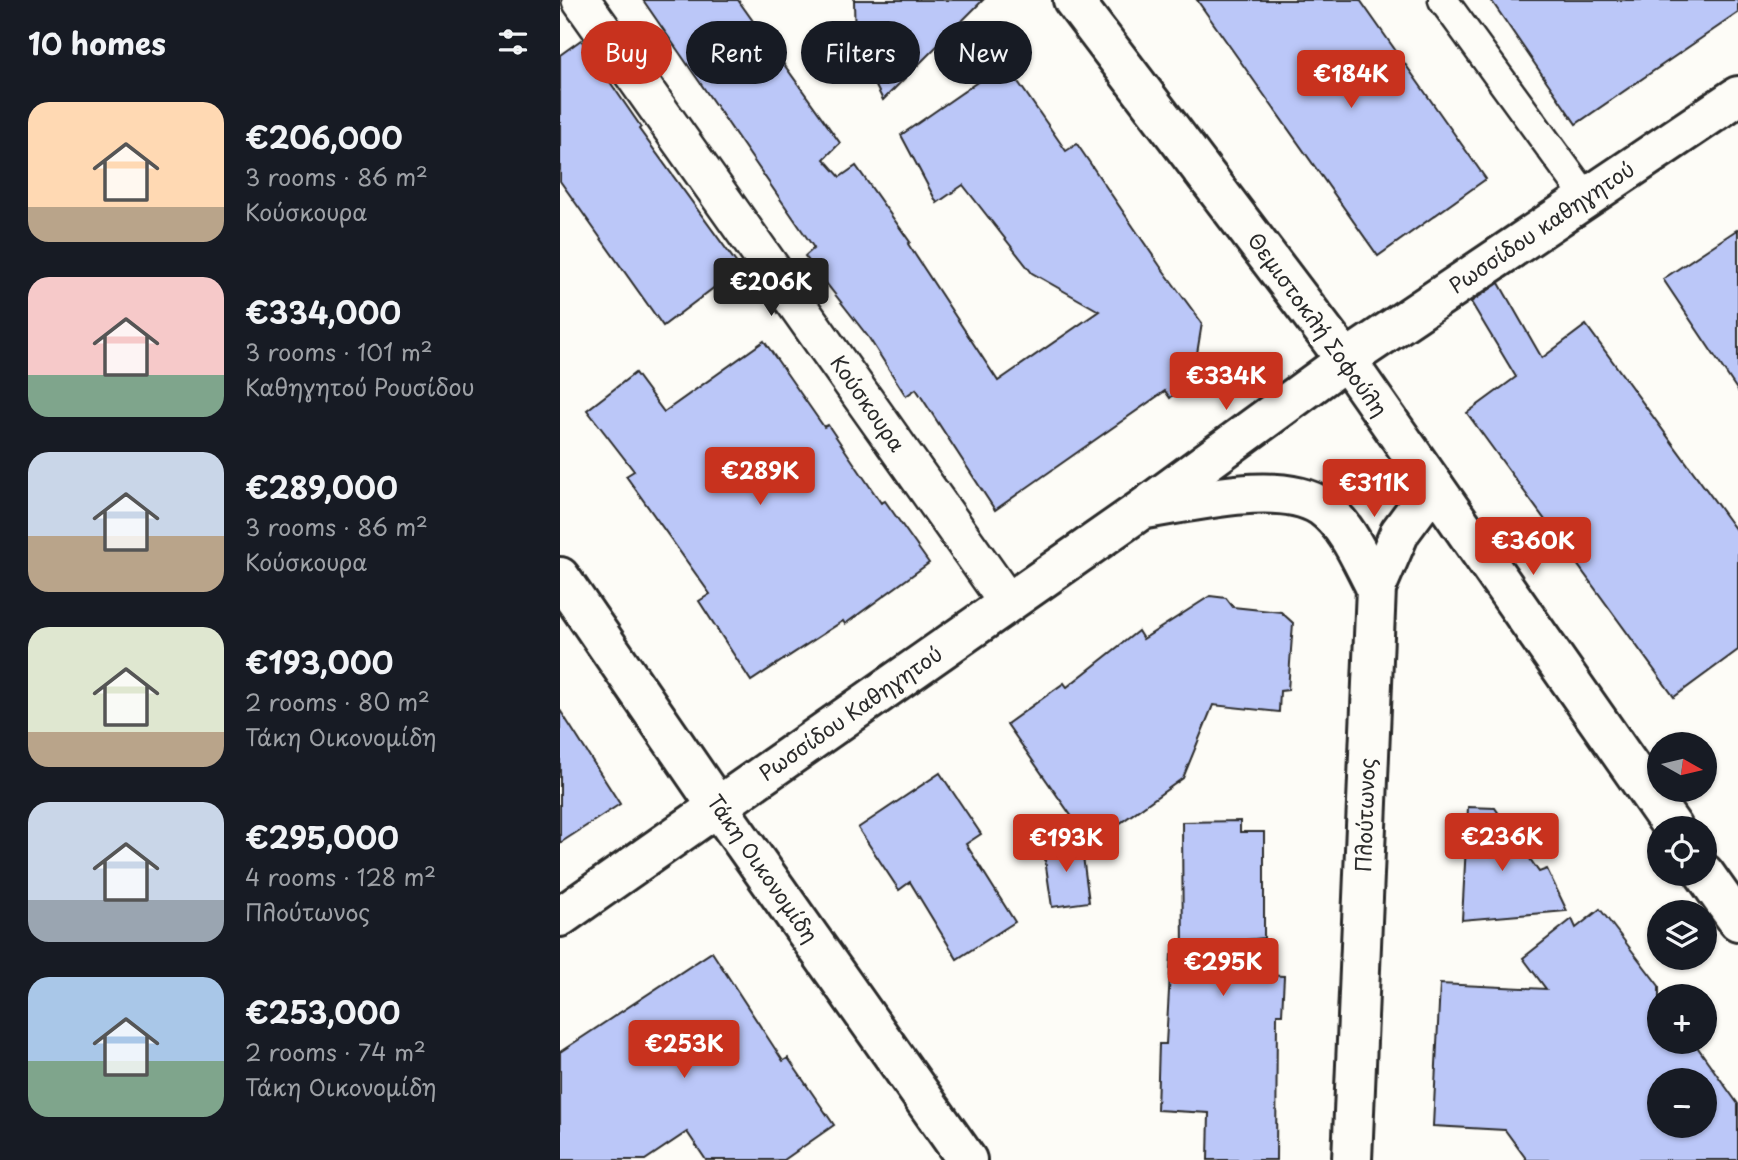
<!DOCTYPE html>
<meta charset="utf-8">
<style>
body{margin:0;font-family:"Playpen Sans",sans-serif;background:#20242c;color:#f1f3f6;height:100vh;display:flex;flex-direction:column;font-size:26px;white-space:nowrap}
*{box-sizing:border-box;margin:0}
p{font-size:23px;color:#9ea1a6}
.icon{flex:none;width:38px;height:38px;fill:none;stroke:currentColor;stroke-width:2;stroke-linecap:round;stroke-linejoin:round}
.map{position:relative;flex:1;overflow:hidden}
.side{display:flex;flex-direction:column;background:#171b24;width:560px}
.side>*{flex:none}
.hud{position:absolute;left:21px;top:21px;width:665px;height:63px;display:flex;gap:14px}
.needle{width:46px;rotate:98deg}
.buttons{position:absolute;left:1087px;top:732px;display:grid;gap:14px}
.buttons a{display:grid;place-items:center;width:70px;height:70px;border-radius:50%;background:#171b24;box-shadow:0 2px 5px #0004;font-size:35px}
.price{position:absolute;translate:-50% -60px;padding:0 16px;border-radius:7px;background:#c8321e;color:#fff;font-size:23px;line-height:46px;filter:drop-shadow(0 2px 4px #0008)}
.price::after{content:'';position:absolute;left:50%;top:42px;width:21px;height:16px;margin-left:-10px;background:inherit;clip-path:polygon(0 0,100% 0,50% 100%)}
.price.current{background:#222;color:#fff}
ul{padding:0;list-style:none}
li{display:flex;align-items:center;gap:21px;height:175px;padding:0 28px}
li span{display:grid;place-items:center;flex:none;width:196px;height:140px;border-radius:21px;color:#555}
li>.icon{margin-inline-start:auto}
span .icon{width:84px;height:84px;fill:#fffc;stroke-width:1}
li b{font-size:30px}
h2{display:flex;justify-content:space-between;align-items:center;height:84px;padding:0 28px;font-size:30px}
.chip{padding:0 24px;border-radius:32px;background:#171b24;box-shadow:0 2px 5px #0004;font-size:24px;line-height:63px}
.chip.current{background:#c8321e;color:#fff}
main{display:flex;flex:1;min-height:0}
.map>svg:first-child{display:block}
.building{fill:#bbc7f8;stroke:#2b2b2b;stroke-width:2;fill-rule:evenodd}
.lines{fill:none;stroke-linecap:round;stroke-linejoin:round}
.pedestrian-casing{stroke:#2b2b2b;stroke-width:33}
.minor-casing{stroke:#2b2b2b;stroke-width:42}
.tertiary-casing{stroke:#2b2b2b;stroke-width:44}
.secondary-casing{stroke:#2b2b2b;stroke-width:44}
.pedestrian{stroke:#fdfcf7;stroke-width:28}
.minor{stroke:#fdfcf7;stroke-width:37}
.tertiary{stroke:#fdfcf7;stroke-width:38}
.secondary{stroke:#fdfcf7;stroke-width:38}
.labels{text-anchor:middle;stroke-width:7;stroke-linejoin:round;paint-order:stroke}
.street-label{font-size:21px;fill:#2b2b2b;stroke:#fdfcf7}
</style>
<main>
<section class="side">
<h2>10 homes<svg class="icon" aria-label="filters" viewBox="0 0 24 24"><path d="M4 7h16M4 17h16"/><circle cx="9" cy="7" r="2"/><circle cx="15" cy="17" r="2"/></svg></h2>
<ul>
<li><span style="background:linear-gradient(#ffd9b3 75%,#b9a48a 0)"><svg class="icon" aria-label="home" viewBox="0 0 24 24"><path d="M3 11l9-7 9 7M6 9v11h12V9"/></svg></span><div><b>€206,000</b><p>3 rooms · 86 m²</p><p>Κούσκουρα</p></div></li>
<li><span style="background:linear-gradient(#f6c9c9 70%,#7fa58c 0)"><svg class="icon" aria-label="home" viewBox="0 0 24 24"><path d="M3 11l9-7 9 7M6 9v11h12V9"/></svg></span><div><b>€334,000</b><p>3 rooms · 101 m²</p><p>Καθηγητού Ρουσίδου</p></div></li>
<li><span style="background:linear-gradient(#c9d6e8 60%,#b9a48a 0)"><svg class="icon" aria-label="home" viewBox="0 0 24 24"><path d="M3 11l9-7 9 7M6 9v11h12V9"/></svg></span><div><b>€289,000</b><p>3 rooms · 86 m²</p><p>Κούσκουρα</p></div></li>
<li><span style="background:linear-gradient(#dfe7d0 75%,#b9a48a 0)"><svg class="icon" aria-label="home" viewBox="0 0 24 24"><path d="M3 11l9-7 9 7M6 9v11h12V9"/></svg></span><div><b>€193,000</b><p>2 rooms · 80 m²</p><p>Τάκη Οικονομίδη</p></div></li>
<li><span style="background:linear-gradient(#c9d6e8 70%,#9aa5b1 0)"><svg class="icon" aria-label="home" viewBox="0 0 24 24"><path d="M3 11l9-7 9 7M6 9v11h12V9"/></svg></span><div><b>€295,000</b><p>4 rooms · 128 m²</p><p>Πλούτωνος</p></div></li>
<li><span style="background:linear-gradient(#a9c7e8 60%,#7fa58c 0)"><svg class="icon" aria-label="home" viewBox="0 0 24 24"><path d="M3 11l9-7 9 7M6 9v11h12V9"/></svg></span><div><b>€253,000</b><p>2 rooms · 74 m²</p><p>Τάκη Οικονομίδη</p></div></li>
</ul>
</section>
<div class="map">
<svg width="1178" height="1160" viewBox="0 0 1178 1160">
<rect width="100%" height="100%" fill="#fdfcf7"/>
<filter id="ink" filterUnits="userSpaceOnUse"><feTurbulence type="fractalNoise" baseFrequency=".0143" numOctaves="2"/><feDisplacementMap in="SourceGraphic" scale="14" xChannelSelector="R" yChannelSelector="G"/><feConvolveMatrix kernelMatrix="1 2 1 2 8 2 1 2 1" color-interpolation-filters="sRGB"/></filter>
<g filter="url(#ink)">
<g class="building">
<polygon points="83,0 178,0 280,143 264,159 280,177 296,166 350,242 348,244 438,381 539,311 472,273 403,185 377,203 341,135 445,63 506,151 517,144 600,266 642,323 633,378 610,398 605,391 435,510 356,389 346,396 309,338 245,256 254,248"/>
<polygon points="294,0 423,0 323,100 295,45"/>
<polygon points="637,0 800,0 926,179 818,256"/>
<polygon points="931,0 1178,0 1178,13 1016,124"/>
<polygon points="21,40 81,127 79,129 180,268 103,326 0,181 0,55"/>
<polygon points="1178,229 1178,391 1103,279"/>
<polygon points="939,283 982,358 1026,325 1178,533 1178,650 1114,697 907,413 956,377 911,302"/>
<polygon points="204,341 264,427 268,425 321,503 325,501 369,563 285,624 283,621 191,681 139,601 150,594 66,476 74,471 27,410 75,373 104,412"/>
<polygon points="650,596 666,598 673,607 721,612 733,623 728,690 720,691 719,712 653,705 623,778 531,844 447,724 504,683 507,687 578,631 583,639"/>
<polygon points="0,710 60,804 0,843"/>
<polygon points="380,773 421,834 406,844 455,922 397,959 350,882 339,890 298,828"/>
<polygon points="908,807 935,808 979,872 987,869 1007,911 902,920"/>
<polygon points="680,821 680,832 704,832 704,938 677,941 677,974 724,976 722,1014 717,1014 716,1160 648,1160 649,1113 597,1110 599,1044 606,1044 611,955 623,955 622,822"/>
<polygon points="521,841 529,902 492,907 483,846"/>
<path d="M1040,909L1099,986V1041H1133L1178,1104V1160H967L945,1130L873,1126L880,984L986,989L963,958L1012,919L1016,928ZM1099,1080H1144V1125H1099Z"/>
<polygon points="152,952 223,1061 228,1058 274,1125 224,1160 146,1160 127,1132 85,1160 0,1160 0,1052"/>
</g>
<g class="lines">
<g class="pedestrian-casing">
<polyline id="pedestrian" points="883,0 1027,198"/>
</g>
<g class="minor-casing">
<polyline id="minor" points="21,0 448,603"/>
</g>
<g class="tertiary-casing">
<g id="tertiary">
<path d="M586,509C632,502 722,479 762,507C788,526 801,560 816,588"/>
<polyline points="0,917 581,510 786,360"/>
<polyline points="792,1160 816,588 840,532 874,486"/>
</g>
</g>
<g class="secondary-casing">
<g id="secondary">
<polyline points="513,0 786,360 1113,828"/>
<polyline points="786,360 1178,96"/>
<polyline points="0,577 158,807 407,1160"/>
<polyline points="1144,873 1178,921"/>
</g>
</g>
<use href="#pedestrian" class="pedestrian"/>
<use href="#minor" class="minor"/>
<use href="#tertiary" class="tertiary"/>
<use href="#secondary" class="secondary"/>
</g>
</g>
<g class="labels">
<g class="street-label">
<text transform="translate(982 228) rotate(-34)" y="7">Ρωσσίδου καθηγητού</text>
<text transform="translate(757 325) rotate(54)" y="7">Θεμιστοκλή Σοφούλη</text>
<text transform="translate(307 404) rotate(55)" y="7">Κούσκουρα</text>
<text transform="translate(291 714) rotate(-35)" y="7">Ρωσσίδου Καθηγητού</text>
<text transform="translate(806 815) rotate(-88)" y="7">Πλούτωνος</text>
<text transform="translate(202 869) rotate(55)" y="7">Τάκη Οικονομίδη</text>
</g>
</g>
</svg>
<div class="buttons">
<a><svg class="needle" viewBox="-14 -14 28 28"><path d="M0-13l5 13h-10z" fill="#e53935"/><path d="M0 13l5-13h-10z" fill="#9ea1a6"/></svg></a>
<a><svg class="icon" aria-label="locate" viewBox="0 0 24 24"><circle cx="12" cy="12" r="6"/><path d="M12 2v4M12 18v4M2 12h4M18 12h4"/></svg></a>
<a><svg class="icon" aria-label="layers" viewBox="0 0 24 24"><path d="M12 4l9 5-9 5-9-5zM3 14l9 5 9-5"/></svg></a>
<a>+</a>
<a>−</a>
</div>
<b class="price" style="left:791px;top:110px">€184K</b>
<b class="price current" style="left:211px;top:318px">€206K</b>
<b class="price" style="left:666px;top:412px">€334K</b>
<b class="price" style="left:200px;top:507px">€289K</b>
<b class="price" style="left:814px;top:519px">€311K</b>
<b class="price" style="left:973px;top:577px">€360K</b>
<b class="price" style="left:942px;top:873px">€236K</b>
<b class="price" style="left:506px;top:874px">€193K</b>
<b class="price" style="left:663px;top:998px">€295K</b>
<b class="price" style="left:124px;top:1080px">€253K</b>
<div class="hud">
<a class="chip current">Buy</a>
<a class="chip">Rent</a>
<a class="chip">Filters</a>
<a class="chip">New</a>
</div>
</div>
</main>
